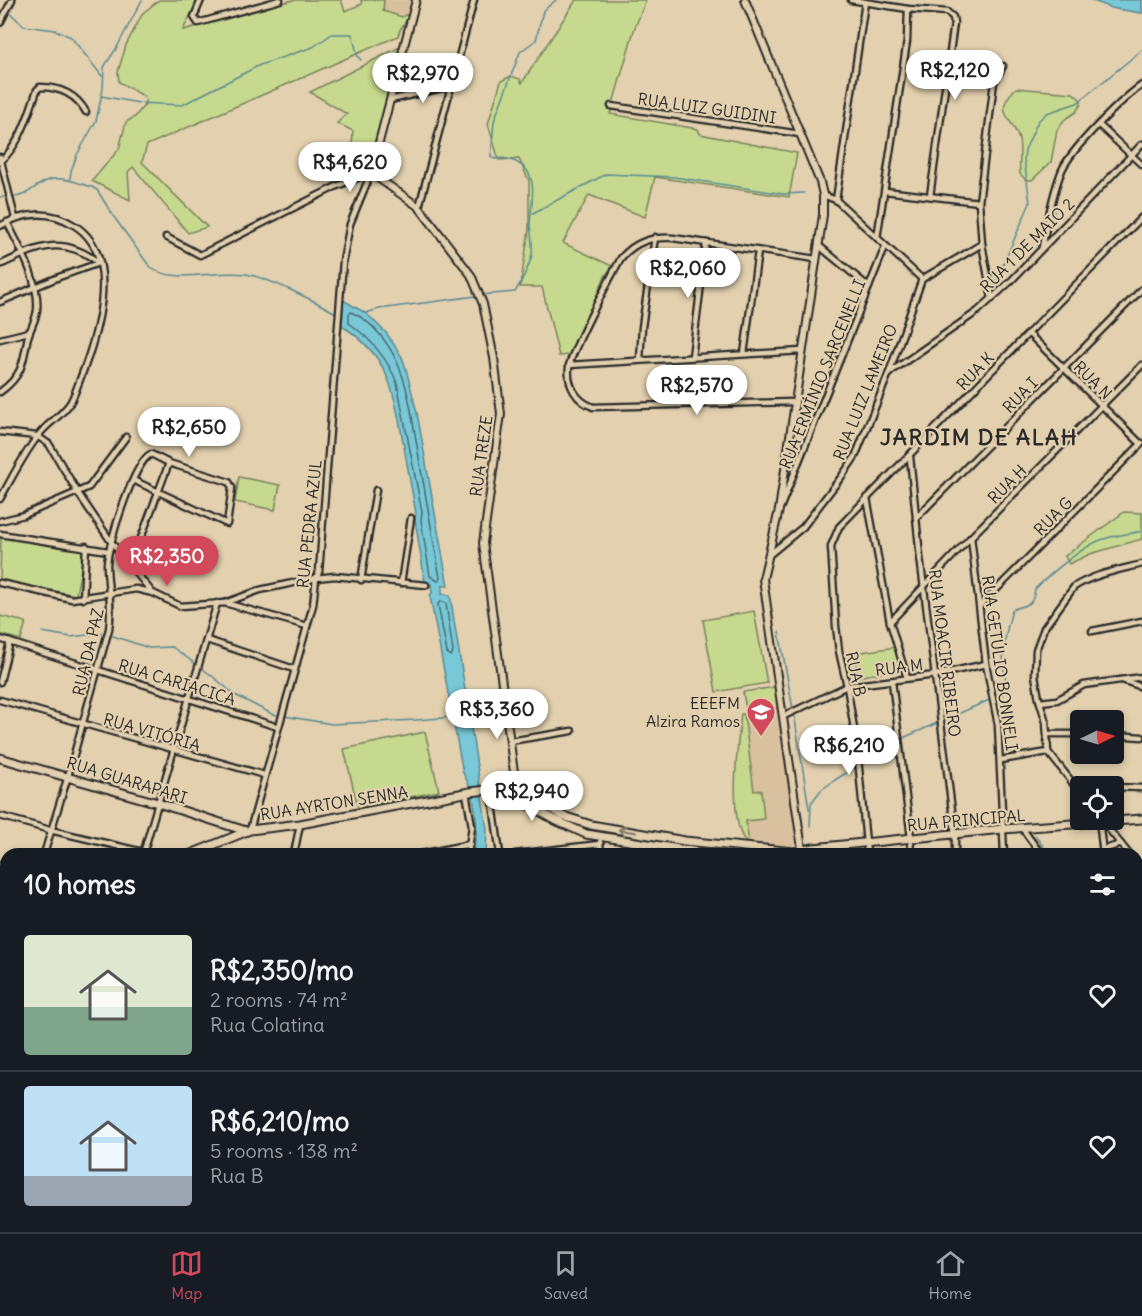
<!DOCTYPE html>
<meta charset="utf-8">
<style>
body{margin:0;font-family:Delius,sans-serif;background:#242831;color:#f1f3f6;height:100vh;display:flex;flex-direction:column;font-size:22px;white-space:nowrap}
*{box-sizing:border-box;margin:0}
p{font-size:20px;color:#9ea1a6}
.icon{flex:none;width:33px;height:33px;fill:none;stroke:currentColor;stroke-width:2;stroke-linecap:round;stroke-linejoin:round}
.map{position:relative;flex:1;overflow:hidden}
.panel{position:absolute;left:0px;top:848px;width:1143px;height:386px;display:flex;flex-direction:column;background:#171b24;border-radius:18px 18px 0 0;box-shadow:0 3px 9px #0003}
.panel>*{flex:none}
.needle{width:39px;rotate:85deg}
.controls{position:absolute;left:1070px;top:710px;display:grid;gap:12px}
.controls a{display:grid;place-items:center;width:54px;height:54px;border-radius:6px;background:#171b24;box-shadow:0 3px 9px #0003;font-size:30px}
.price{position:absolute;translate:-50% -51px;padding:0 14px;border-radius:21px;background:#fff;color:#222;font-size:20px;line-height:39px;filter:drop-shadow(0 2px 3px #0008)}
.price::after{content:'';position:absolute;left:50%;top:36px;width:18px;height:14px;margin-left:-9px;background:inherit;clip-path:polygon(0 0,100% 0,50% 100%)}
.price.selected{background:#d1495b;color:#fff}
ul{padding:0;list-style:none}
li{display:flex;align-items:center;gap:18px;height:150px;padding:0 24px}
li+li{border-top:2px solid #363941}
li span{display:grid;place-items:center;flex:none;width:168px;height:120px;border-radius:6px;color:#555}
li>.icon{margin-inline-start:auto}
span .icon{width:72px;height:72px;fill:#fffc;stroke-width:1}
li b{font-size:26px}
h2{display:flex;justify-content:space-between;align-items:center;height:72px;padding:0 24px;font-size:26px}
.dock{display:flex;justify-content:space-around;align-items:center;height:84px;border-top:2px solid #363941;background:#171b24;font-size:16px;color:#9ea1a6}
.dock a{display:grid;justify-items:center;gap:3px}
.dock .selected{color:#d1495b}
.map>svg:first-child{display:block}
.built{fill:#d9c19f}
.green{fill:#c6d98e;stroke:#78825c;stroke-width:1.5}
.water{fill:#79c8d7;stroke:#5a8992;stroke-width:1.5}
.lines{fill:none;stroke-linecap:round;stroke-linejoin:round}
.shore{stroke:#4a6a70;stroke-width:1.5}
.stream{stroke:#5a8992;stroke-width:1.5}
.minor-casing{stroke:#2b2b2b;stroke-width:9}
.tertiary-casing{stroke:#2b2b2b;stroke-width:10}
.secondary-casing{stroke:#2b2b2b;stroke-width:11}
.minor{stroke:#e2d0ae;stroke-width:4.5}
.tertiary{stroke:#e2d0ae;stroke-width:6}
.secondary{stroke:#e2d0ae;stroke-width:7}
.oneway{stroke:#867e6c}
.labels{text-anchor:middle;stroke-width:4.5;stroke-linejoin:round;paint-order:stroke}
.street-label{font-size:16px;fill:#2b2b2b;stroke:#e2d0ae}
.poi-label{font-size:16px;fill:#2b2b2b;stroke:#e2d0ae;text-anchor:end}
.district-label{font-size:22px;font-weight:bold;letter-spacing:1.5px;fill:#2b2b2b;stroke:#e2d0ae}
</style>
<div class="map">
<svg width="1142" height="1232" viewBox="0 0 1142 1232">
<rect width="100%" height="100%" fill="#e2d0ae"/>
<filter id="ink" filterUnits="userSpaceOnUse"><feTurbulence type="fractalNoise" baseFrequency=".0167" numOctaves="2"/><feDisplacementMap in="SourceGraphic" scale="12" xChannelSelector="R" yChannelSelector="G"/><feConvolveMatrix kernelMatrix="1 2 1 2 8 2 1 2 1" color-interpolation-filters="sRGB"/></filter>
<g filter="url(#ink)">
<g class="built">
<polygon points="377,0 413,0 407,21 372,20"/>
<polygon points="775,687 785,752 796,842 792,846 749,845 740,836 734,786 741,714 747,713 743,692"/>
</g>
<g class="green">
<path d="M159,0H198L183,30L293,0H341L345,11L362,4L361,0H384L383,11L402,17L405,15H409C406,24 400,25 398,36L147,145L142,162L207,227L188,233L133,167L128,172L130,200L92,181L119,149L126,122L135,117L146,103L145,97L119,82L118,72L126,45L143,13Z"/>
<polygon points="576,0 646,0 634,30 610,114 698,129 700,134 797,153 789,197 655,177 645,217 589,195 563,243 612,266 605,276 573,350 569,355 559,356 542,287 520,287 529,230 529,181 519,159 499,160 488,124 501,81 511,76 520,79 522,83"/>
<polygon points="402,46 368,169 336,183 351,165 353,131 337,123 347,114 310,92"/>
<path d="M1016,88L1073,93L1081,100V104L1076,112L1064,120L1057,130L1051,162L1032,180H1026L1020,174C1019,163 1021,150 1019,140C1013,116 991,113 1016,88Z"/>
<polygon points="239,477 280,485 275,510 235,502"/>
<polygon points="1124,512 1142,513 1142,539 1090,554 1069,564 1065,556"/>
<polygon points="1,534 85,548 76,595 0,581"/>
<polygon points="754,611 767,683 716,692 703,620"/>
<polygon points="0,616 26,622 21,640 0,634"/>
<polygon points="896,647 899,670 857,677 855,653"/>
<polygon points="775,687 778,708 747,714 743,692"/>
<path d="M741,714H744L754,791L761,790L764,819L746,821L749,845C726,828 738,742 741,714Z"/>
<polygon points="425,732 439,791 358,808 344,749"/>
<polygon points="6,1150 6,1227 96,1227 96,1232 0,1232 0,1157"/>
</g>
<g class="water">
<polygon points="1091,0 1142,0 1142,13 1111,8"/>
<path d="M343,300L367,314L387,334L402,357L406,369L417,413L448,586H442V594L450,595L487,829L486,853H473C480,828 476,796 463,773L430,596L432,593L431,584L426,585L425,582L415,519L416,513C411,487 407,462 402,436C393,387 387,354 342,326Z"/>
<polygon points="181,1227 303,1227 318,1231 340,1227 836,1227 848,1232 821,1232 810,1228 746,1228 718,1232 171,1232"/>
</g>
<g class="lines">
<g class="shore">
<path d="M351,312C371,320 388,342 397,362C409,388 412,418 417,446C425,490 432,534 440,578L438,581L430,576L421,520L422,512L397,383C387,357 371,339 349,323V314Z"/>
<polygon points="441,601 446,603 453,652 451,656 447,653 438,604"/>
</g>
<g class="stream">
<polyline points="9,12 24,26 55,30 71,37 102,76"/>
<polyline points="101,96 139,103 182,105 260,65 313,47 332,34 352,34 358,57 361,60"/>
<polyline points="70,179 71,171 77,155 96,121 103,89 104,67 116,49 142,0"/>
<polyline points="0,197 8,197"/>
<path d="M13,197C28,197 38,181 53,179C66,177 80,184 92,187L97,190L114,217L150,267C173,285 215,269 246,274C271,279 313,300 336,313"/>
<polyline points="533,213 606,174 674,177 784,194 804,193"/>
<polyline points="993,288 1030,203 1024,159 1025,150 1038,121 1047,113 1077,103 1142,50"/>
<path d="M481,295L515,292C521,283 530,265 532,254C533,245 531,234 530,226C530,204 542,174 516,162C508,159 503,157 494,159L491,157L494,121L520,52L536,40L543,11L556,0"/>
<polyline points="366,313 379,309 476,296"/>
<polyline points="42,632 71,637 104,633 149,648 172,647 211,675 235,695 272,714 332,724 416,720 454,717"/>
<polyline points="779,632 793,709"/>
<polyline points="794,713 809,809"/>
<path d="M810,827L811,803L821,790L835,780L894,742L1003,694C1010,683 1003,674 1003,662C1003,644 1007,627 1012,610C1027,603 1032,609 1035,589C1049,575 1085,544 1104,539C1116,535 1130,534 1142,531"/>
<polyline points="1035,835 1048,854"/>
</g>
<g class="minor-casing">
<g id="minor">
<polyline points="201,0 194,17 198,23 280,0"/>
<polyline points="851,0 908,9 947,12 953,17 954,23 930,196"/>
<polyline points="0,23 12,0"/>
<polyline points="390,100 451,86"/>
<polyline points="611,106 800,134"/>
<polyline points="1099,125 1142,165"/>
<polyline points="0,157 15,218"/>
<path d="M0,162C21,143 28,116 37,90L40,87C60,87 76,94 86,112"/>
<polyline points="885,191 979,202"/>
<polyline points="823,195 836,200 922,279"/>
<polyline points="836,200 865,2"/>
<polyline points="419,207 474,0"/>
<path d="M0,226C24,212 50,210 74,225C121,254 99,328 84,369C79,381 76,393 70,403C61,417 47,423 38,436C23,455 12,478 0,499"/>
<polyline points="166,237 200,255 337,186 370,173"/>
<polyline points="877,238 907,41 908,9"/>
<polyline points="818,245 869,287"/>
<path d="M1042,247C1048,221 1052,194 1062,170C1072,148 1122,99 1142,85"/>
<path d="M0,265C38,247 62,234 99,263"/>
<polyline points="992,299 982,244 979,202 994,82 1003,66"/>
<polyline points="0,302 59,277 99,263"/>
<polyline points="1028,333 1141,444"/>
<polyline points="0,339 29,332"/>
<polyline points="744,354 758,251"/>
<polyline points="692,357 706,243"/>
<polyline points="640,360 642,327 655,237"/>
<polyline points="569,365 802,351"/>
<polyline points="889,373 978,311 1011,281 1142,144"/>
<path d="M0,392C21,377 23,365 27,341C29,330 36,321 37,310C40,282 19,246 7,222"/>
<path d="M794,402L593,407C576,401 567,385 569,367C570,360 574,352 577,345C590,315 606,286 621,258C636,241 651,237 673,238L816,259"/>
<polyline points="0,432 37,436 49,444 78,493 112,543 151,591"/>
<polyline points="910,457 920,557 955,834 955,854"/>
<polyline points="867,498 890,622 907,678"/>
<polyline points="781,506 885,247"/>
<polyline points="916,518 1142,289"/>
<polyline points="0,521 24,515 89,487 126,437"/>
<polyline points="0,534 108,551"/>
<polyline points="971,537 986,664 998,725 1004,854"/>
<polyline points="141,538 169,463"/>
<polyline points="769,555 803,527 842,476 855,457 889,373 922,279 982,244"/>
<polyline points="361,580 376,490"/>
<polyline points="0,583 72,599 136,589 153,593 180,606 225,603 307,626"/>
<polyline points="401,583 411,518"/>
<polyline points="83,599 86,546"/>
<polyline points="225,603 260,590 316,578 335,576 426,585"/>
<polyline points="980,606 1142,443"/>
<polyline points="890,622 971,537 1142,365"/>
<polyline points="1092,631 1142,621"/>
<polyline points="0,639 278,727"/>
<polyline points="207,640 294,669"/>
<polyline points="1122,680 1142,687"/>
<polyline points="892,681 911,838 910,854"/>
<polyline points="0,682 10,642"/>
<polyline points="0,700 264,775"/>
<polyline points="1040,702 1057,700 1084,685 1142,677"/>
<polyline points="784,716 847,686 936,675 986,664"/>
<polyline points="1048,734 1080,734"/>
<polyline points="1113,735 1142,737"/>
<polyline points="510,741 572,731"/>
<polyline points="1001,760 1048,752"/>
<polyline points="1073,784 1098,786"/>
<polyline points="1113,787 1142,788"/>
<polyline points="491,790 500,854"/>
<path d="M1080,792L1048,752L1046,722L1039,699L1035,675L1036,650L1044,628L1074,587C1094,574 1119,570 1142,564"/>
<polyline points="466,793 472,826 468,854"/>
<polyline points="0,816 50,830 143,852"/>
<polyline points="1099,820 1103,854"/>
<polyline points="1103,822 1129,854"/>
<polyline points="1022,828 1041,854"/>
<polyline points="250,830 313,605 316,578 319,572 343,261 350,224 371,173"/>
<polyline points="600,842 601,854"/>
<polyline points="1102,850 1121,844"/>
<path d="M44,854L68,776L109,629C113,603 107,588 107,564C108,545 134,461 151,454L169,463L229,482L232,488L227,524L133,480"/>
<polyline points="143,854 217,603"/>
<polyline points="294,854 300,824"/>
<polyline points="421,854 470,844"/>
<polyline points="515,854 600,844"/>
<polyline points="867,854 857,747 847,686 839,651 836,626 831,546 839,527 1142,217"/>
<polyline points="1137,864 1142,870"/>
<polyline points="0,917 6,918"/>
<polyline points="1137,956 1142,958"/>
<polyline points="0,966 6,967"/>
<polyline points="1137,986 1142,992"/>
<polyline points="0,1011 6,1012"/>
<polyline points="0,1030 6,1038"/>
<polyline points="1137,1047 1142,1047"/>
<polyline points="1137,1113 1142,1113"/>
<polyline points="1137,1214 1142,1214"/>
<polyline points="956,1227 957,1232"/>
</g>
</g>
<g class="tertiary-casing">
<g id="tertiary">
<polyline points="416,0 371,173 419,207 471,275 483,304 494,358 501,414 483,543 516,787 514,792"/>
<polyline points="745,0 820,182 823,195 823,215 779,510 763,579 802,849"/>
</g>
</g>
<g class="secondary-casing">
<g id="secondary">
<polyline points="0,758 158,803 246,831"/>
<polyline points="500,790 508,793 555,820 586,834 710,854"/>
<polyline points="191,854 250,830 300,824 470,792 513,787 528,794 563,816 591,825 685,841 794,852 813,848 1003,829 1142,819"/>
<polyline points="0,866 6,866"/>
</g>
</g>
<use href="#minor" class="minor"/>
<use href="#tertiary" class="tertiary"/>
<use href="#secondary" class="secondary"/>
</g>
<defs><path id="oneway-shaft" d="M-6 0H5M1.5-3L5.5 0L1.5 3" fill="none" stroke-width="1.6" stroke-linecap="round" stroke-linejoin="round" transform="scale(1.5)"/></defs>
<use class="oneway" href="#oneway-shaft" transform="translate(627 831) rotate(-171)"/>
</g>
<defs>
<g id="school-pin" transform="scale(1.5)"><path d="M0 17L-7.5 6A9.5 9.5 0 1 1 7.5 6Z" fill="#d1495b" stroke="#e2d0ae"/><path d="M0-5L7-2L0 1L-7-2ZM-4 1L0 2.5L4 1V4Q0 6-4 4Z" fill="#fff"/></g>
</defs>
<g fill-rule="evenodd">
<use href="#school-pin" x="761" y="712"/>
</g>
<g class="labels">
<g class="street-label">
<text transform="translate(707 108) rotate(8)" y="6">RUA LUIZ GUIDINI</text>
<text transform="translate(1027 245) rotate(-45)" y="6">RUA 1 DE MAIO 2</text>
<text transform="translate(975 371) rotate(-46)" y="6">RUA K</text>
<text transform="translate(822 374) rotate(-68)" y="6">RUA ERMÍNIO SARCENELLI</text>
<text transform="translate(1093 380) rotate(45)" y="6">RUA N</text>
<text transform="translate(865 392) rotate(-68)" y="6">RUA LUIZ LAMEIRO</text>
<text transform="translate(1020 395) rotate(-46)" y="6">RUA I</text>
<text transform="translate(481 456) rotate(-82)" y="6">RUA TREZE</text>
<text transform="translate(1007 484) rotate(-45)" y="6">RUA H</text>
<text transform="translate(1053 516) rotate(-45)" y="6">RUA G</text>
<text transform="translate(309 524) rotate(-84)" y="6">RUA PEDRA AZUL</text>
<text transform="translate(88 652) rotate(-77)" y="6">RUA DA PAZ</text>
<text transform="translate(945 653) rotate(83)" y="6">RUA MOACIR RIBEIRO</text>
<text transform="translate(1000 663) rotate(82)" y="6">RUA GETÚLIO BONNELI</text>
<text transform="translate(899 667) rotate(-7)" y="6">RUA M</text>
<text transform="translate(856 674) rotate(78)" y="6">RUA B</text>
<text transform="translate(177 682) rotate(17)" y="6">RUA CARIACICA</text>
<text transform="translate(152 732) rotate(16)" y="6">RUA VITÓRIA</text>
<text transform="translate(127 780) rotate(17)" y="6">RUA GUARAPARI</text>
<text transform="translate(334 803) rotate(-9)" y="6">RUA AYRTON SENNA</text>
<text transform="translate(966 820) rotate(-5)" y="6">RUA PRINCIPAL</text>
</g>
<g class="poi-label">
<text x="740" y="709">EEEFM<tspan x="740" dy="18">Alzira Ramos</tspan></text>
</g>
<g class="district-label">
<text x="979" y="445">JARDIM DE ALAH</text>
</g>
</g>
</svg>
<div class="controls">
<a><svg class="needle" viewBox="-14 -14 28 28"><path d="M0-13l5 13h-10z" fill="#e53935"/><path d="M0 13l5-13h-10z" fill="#9ea1a6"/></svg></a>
<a><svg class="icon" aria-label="locate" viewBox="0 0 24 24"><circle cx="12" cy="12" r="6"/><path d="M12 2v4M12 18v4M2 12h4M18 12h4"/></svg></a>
</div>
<b class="price" style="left:955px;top:101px">R$2,120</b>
<b class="price" style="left:423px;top:104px">R$2,970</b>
<b class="price" style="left:350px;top:193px">R$4,620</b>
<b class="price" style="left:688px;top:299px">R$2,060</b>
<b class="price" style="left:697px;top:416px">R$2,570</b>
<b class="price" style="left:189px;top:458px">R$2,650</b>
<b class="price selected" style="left:167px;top:587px">R$2,350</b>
<b class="price" style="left:497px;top:740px">R$3,360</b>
<b class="price" style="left:849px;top:776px">R$6,210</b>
<b class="price" style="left:532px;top:822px">R$2,940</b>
<section class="panel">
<h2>10 homes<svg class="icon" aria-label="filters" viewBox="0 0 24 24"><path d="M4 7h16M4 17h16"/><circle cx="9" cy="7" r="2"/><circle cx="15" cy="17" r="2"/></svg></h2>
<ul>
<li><span style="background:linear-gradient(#dfe7d0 60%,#7fa58c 0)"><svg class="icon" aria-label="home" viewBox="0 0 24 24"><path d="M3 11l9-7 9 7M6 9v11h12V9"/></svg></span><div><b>R$2,350/mo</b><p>2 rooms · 74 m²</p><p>Rua Colatina</p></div><svg class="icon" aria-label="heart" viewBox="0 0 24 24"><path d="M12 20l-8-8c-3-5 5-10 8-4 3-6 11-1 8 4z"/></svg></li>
<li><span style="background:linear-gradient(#bfe0f5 75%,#9aa5b1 0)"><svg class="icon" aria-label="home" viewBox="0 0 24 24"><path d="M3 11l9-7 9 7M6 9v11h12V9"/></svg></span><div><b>R$6,210/mo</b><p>5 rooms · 138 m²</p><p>Rua B</p></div><svg class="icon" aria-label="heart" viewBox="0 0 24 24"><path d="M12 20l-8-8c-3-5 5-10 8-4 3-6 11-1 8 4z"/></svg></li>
</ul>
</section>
</div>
<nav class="dock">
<a class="selected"><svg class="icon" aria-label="map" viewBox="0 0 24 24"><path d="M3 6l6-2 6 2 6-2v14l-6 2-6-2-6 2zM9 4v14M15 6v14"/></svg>Map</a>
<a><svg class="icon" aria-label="saved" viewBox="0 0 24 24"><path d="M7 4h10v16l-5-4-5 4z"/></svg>Saved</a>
<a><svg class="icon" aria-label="home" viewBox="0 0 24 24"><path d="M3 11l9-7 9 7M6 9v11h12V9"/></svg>Home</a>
</nav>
